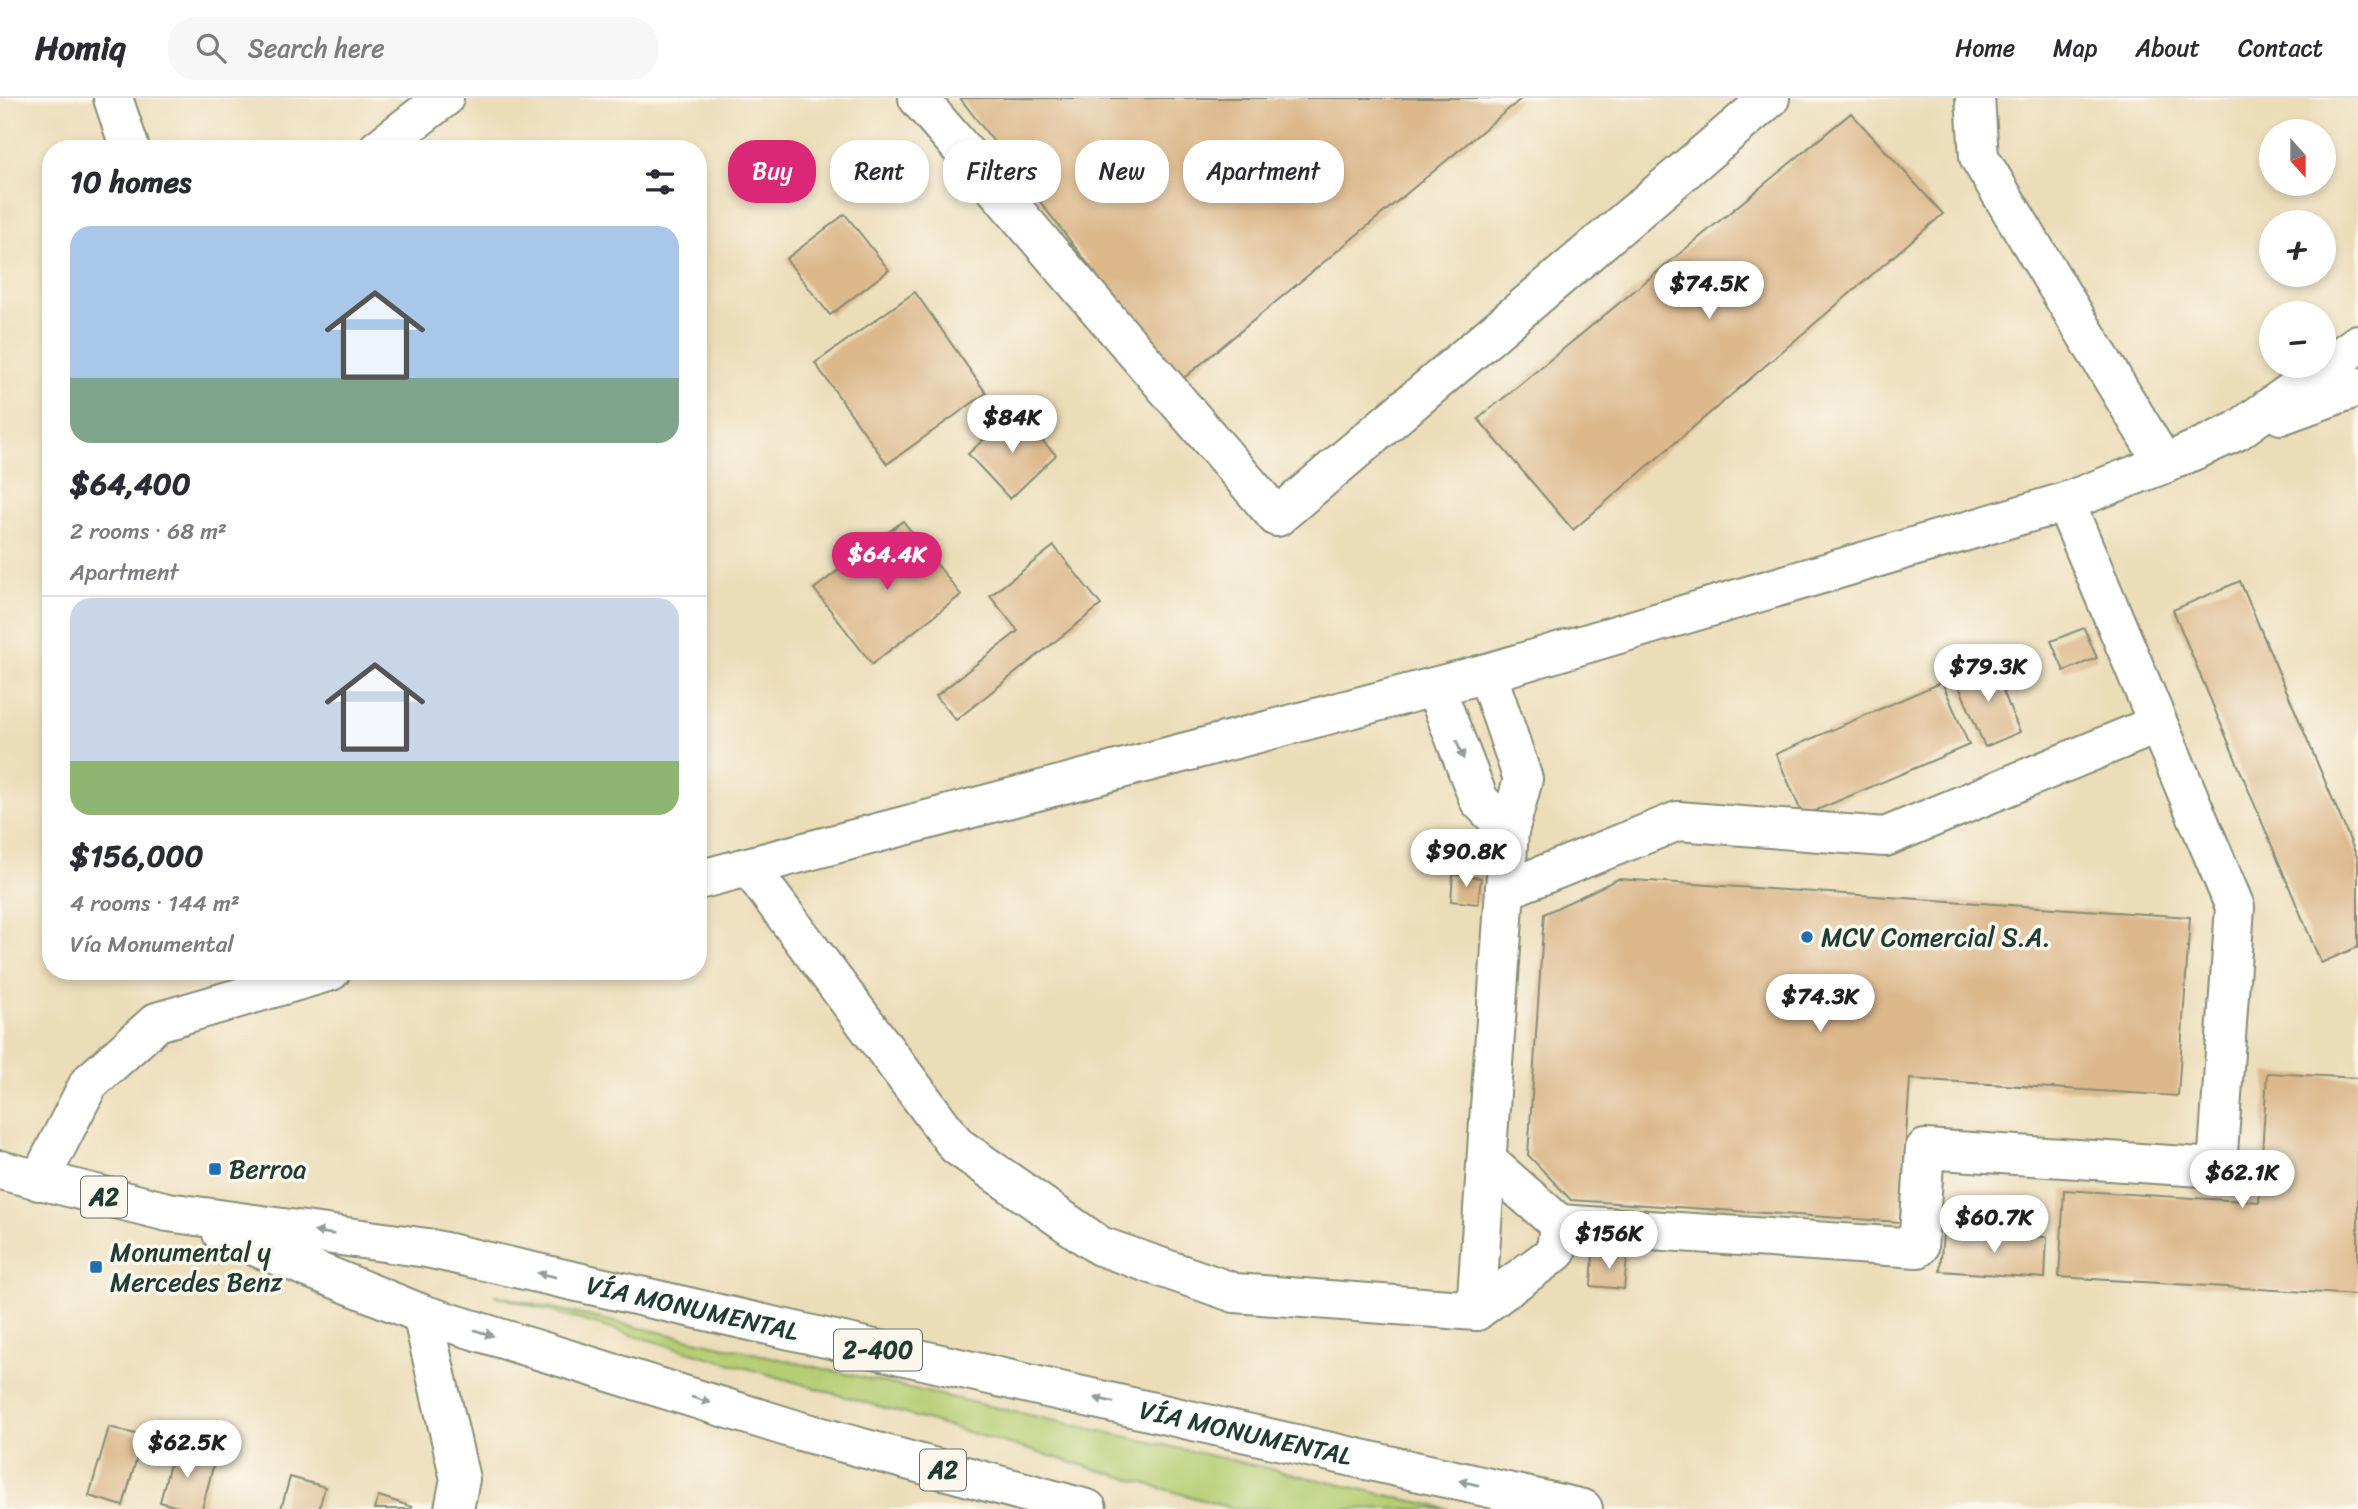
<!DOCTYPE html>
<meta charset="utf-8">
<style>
body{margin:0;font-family:Sriracha,sans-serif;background:#f7f7f7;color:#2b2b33;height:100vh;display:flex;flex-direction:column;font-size:26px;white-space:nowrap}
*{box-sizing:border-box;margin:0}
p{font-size:23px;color:#7c7c81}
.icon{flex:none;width:38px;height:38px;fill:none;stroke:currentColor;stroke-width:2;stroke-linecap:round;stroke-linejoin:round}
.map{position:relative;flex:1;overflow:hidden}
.details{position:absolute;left:42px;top:42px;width:665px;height:840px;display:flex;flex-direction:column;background:#fff;border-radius:28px;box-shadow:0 4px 10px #0003}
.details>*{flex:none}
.hud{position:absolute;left:728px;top:42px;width:665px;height:63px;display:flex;gap:14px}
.needle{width:46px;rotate:159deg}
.buttons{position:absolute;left:2259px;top:21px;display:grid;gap:14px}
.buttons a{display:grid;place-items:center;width:77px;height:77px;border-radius:50%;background:#fff;box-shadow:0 4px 10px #0003;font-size:35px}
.price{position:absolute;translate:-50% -60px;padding:0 16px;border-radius:24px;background:#fff;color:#222;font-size:23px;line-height:46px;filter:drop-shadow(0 2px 4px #0008)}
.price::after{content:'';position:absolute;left:50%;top:42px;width:21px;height:16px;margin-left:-10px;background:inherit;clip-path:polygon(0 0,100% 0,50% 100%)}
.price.on{background:#db2777;color:#fff}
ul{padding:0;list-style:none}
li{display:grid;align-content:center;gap:14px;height:371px;padding:0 28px}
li+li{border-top:2px solid #e1e1e2}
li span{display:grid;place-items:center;height:217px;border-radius:21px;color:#555}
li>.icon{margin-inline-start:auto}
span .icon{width:126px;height:126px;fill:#fffc;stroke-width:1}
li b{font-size:30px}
h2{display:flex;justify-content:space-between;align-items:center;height:84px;padding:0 28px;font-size:30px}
.chip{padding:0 24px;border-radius:28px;background:#fff;box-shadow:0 4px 10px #0003;font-size:24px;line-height:63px}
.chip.on{background:#db2777;color:#fff}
header{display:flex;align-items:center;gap:42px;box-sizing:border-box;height:98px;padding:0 35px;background:#fff;border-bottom:2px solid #e1e1e2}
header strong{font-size:33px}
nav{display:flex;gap:38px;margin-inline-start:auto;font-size:24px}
.search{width:490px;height:63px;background:#f7f7f7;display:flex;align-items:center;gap:18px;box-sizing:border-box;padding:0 24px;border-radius:28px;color:#7c7c81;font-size:26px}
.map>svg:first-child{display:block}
.green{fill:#b5cd72;stroke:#6a8553;stroke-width:2}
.building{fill:#dcb88b}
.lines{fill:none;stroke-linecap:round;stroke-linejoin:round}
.minor-casing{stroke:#868d76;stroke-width:42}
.highway-casing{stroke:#868d76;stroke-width:42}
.minor{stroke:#fff;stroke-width:38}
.highway{stroke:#fff;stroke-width:38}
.oneway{fill:#8f9e9a}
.poi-dot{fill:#1f6fb2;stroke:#fbf7ec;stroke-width:2.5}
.labels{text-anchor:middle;stroke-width:7;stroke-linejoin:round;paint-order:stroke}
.shield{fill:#fbf7ec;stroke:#61756b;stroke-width:2}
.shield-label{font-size:24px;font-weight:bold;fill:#1f3d34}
.poi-label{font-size:26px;fill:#1f3d34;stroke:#fbf7ec;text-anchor:start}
.street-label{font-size:26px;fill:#1f3d34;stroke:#fbf7ec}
</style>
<header>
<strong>Homiq</strong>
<div class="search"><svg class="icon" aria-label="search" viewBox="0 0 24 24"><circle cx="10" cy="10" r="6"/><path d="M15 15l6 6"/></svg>Search here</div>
<nav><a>Home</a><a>Map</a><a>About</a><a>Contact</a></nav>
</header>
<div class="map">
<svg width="2358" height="1411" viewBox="0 0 2358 1411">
<rect width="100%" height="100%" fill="#fbf7ec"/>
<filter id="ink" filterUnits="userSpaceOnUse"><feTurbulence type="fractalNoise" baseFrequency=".0143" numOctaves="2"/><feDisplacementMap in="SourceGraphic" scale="14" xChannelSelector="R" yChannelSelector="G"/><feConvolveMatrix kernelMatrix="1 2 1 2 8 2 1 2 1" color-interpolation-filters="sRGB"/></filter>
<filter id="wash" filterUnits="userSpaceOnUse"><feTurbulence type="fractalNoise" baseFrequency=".00686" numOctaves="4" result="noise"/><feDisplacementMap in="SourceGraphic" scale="28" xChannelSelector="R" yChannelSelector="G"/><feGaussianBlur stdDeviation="1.57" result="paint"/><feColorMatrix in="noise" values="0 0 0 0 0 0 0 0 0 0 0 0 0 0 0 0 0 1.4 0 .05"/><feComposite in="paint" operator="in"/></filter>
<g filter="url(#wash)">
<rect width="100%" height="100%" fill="#ecddb9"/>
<polygon class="green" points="494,1197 1449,1411 1233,1411"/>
<g id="blocks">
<g class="building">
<polygon points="960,0 1522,0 1179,284"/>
<polygon points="1851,15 1943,116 1573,432 1478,321"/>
<polygon points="845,116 889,172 830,217 786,161"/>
<polygon points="915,194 986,295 887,366 815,265"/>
<polygon points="1014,313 1056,357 1010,401 968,356"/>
<polygon points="903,423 961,497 872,566 814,491"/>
<polygon points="1054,448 1101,507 956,622 936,598 1018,533 990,498"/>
<polygon points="2240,483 2358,761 2358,849 2321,865 2173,512"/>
<polygon points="2084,530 2097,560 2064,573 2051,543"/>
<polygon points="1991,564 2020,634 1985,649 1955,579"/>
<polygon points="1942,584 1969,647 1803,718 1776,656"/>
<polygon points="1453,777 1481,780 1478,806 1451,803"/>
<polygon points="1618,781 2190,819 2178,998 1910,981 1900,1124 1571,1102 1528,1057 1544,816"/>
<polygon points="2267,975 2358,980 2358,1197 2059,1179 2064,1092 2259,1104"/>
<polygon points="1943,1134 2047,1139 2045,1180 1940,1173"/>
<polygon points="1593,1156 1627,1159 1624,1191 1591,1188"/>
<polygon points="109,1329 143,1338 123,1408 89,1398"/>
<polygon points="174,1350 215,1361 202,1411 184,1411 160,1404"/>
<polygon points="290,1379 325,1389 319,1411 281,1411"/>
<polygon points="379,1398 412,1409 411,1411 374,1411"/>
</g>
</g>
</g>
<g filter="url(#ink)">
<use href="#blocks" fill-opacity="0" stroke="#868d76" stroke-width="2"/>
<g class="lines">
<g class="minor-casing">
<g id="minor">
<polyline points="113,0 130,51"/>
<polyline points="918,0 1277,419 1770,0"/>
<polyline points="1975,0 1979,59 2164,366"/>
<polyline points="378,51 444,0"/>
<polyline points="2281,317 2358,289"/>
<polyline points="1435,589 1479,702 1509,733 1523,681 1487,575"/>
<polyline points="749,769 957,1048 1100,1148 1235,1195 1476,1213 1509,733"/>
<polyline points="698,782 1487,575 2065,404 2164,366 2237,333 2358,246"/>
<polyline points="1505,792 1678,723 1885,739 2158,626"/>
<polyline points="39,1083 89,985 157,924 331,873"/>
<polyline points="1559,1126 1918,1150 1925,1051 2217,1070 2235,809 2065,404"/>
<polyline points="1476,1213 1556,1154 1559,1126 1487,1063"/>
<polyline points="422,1216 460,1381 454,1411"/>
</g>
</g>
<g class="highway-casing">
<g id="highway">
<path id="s1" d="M0,1072L168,1114L427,1150L1583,1411"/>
<polyline points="222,1135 422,1216 800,1333 1087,1411"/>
</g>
</g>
<use href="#minor" class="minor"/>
<use href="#highway" class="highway"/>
</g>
<defs><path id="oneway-solid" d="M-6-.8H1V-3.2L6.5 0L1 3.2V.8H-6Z" transform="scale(1.75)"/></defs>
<g class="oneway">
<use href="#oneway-solid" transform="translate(1460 652) rotate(69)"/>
<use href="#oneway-solid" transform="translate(324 1135) rotate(-172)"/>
<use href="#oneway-solid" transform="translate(547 1177) rotate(-167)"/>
<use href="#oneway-solid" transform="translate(484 1235) rotate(17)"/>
<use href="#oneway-solid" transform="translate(701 1302) rotate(17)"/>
<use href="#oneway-solid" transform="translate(1104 1302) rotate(-167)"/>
<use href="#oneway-solid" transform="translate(1469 1385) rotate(-167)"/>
</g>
</g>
<g class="poi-dot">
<circle cx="1807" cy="839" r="7"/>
<rect x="208" y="1064" width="14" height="14" rx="3.5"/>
<rect x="89" y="1162" width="14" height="14" rx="3.5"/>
</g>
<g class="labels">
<g class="shield">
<rect x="81" y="1078.5" width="46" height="41" rx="5"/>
<rect x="834" y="1231.5" width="88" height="41" rx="5"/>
<rect x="920" y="1351.5" width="46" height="41" rx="5"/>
</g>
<g class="shield-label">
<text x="104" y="1107">A2</text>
<text x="878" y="1260">2-400</text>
<text x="943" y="1380">A2</text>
</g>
<g class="poi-label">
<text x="1821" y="848">MCV Comercial S.A.</text>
<text x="229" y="1080">Berroa</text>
<text x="110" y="1163">Monumental y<tspan x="110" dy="30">Mercedes Benz</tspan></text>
</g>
<g class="street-label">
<text dy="9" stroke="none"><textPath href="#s1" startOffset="707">VÍA MONUMENTAL</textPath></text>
<text dy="9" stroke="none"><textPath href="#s1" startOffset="1274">VÍA MONUMENTAL</textPath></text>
</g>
</g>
</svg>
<div class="buttons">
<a><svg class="needle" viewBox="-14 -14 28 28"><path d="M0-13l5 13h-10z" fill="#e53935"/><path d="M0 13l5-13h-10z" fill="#7c7c81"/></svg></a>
<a>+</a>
<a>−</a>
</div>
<b class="price" style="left:1709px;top:223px">$74.5K</b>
<b class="price" style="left:1012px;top:357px">$84K</b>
<b class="price on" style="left:887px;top:494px">$64.4K</b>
<b class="price" style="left:1988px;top:606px">$79.3K</b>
<b class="price" style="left:1466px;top:791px">$90.8K</b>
<b class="price" style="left:1820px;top:936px">$74.3K</b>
<b class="price" style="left:2242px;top:1112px">$62.1K</b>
<b class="price" style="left:1994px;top:1157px">$60.7K</b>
<b class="price" style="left:1609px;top:1173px">$156K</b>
<b class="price" style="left:187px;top:1382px">$62.5K</b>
<div class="hud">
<a class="chip on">Buy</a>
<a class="chip">Rent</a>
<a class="chip">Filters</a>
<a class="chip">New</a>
<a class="chip">Apartment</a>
</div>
<section class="details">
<h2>10 homes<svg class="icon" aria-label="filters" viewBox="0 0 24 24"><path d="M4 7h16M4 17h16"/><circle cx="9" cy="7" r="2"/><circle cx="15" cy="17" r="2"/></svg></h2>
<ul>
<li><span style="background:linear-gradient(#a9c7e8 70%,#7fa58c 0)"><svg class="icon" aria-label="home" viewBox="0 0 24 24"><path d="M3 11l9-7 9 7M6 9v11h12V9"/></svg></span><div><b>$64,400</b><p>2 rooms · 68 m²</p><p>Apartment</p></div></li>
<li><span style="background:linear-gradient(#c9d6e8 75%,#8fb573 0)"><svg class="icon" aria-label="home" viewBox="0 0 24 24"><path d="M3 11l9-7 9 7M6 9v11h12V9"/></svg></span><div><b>$156,000</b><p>4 rooms · 144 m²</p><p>Vía Monumental</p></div></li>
</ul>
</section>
</div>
